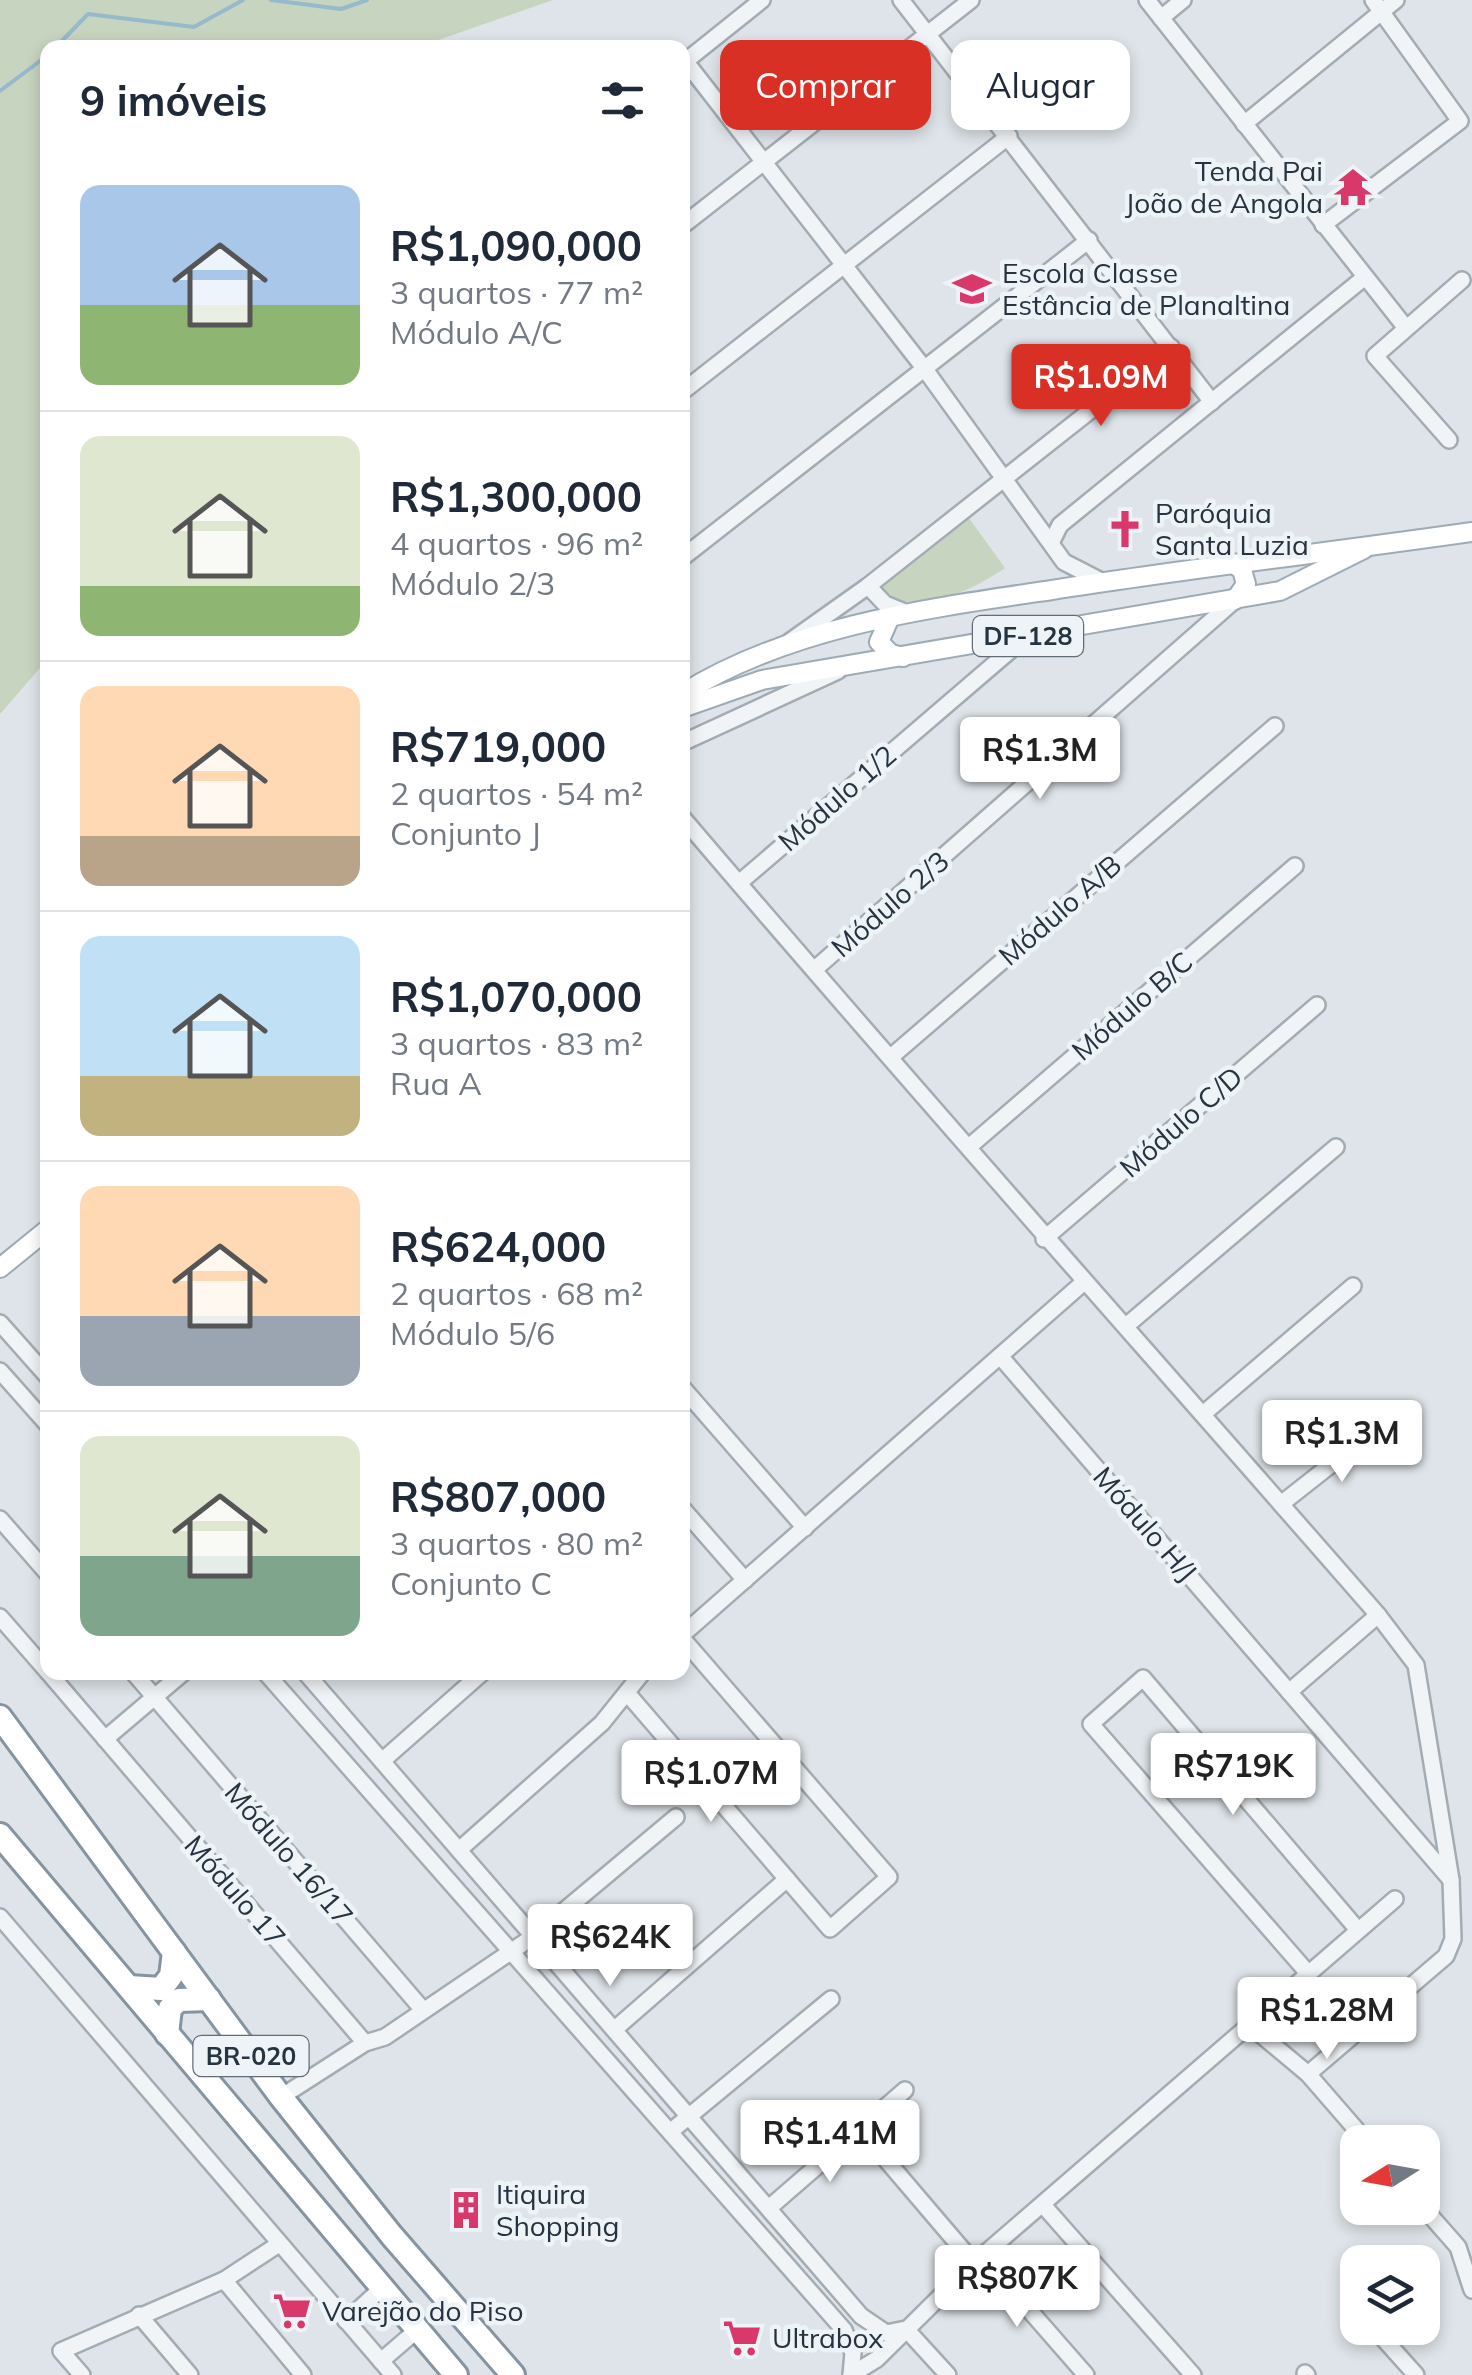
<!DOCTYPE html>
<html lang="pt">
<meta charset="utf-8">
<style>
body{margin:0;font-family:Mulish,sans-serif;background:#f6f6f7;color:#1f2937;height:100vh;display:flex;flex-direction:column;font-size:38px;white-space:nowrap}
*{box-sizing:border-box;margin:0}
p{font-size:32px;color:#747a83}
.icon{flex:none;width:55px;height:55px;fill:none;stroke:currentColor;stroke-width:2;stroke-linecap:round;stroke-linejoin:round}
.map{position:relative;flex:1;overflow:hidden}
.panel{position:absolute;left:40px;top:40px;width:650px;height:1640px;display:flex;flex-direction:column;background:#fff;border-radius:20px;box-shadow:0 5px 15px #0003}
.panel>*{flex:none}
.guide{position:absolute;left:720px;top:40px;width:600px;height:90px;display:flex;gap:20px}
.needle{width:65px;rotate:259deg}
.controls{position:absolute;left:1340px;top:2125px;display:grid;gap:20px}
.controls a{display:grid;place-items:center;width:100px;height:100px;border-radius:20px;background:#fff;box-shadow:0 5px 15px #0003;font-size:50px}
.price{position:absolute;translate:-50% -85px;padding:0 22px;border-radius:10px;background:#fff;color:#222;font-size:32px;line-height:65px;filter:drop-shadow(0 2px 5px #0008)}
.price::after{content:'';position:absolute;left:50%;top:60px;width:30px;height:22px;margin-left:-15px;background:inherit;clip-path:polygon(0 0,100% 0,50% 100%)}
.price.selected{background:#d93025;color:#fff}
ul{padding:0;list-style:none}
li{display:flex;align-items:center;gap:30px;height:250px;padding:0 40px}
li+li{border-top:2px solid #e0e1e3}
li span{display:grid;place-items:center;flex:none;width:280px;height:200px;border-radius:20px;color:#555}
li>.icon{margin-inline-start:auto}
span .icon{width:120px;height:120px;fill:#fffc;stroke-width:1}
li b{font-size:42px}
h2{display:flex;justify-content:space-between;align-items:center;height:120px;padding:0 40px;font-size:42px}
.chip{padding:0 35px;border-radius:20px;background:#fff;box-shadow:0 5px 15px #0003;font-size:35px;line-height:90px}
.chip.selected{background:#d93025;color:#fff}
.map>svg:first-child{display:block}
.green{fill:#c7d4bf}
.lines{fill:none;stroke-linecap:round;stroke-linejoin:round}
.stream{stroke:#96b9cc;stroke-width:4}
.minor-casing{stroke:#a3acb3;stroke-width:20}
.major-casing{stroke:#9dabb6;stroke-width:22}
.highway-casing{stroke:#8594a1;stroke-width:28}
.minor{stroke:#f1f4f7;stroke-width:15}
.major{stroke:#fff;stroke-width:18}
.highway{stroke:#fff;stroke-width:22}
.labels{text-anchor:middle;stroke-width:9;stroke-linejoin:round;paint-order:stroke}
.shield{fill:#eef3f7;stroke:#626d78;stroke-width:2.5}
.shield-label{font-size:25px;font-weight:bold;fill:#263441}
.poi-label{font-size:28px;fill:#263441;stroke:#eef3f7;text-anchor:start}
.street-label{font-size:28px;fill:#263441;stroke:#eef3f7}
</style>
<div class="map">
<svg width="1472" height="2375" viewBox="0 0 1472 2375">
<rect width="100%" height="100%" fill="#dee4e9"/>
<g class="green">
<polygon points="0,0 553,0 418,47 48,48 47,660 0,714"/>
<path d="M966,514L1005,568C973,590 919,616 880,593L878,582Z"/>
</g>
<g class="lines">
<g class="stream">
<polyline points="271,0 341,9 367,0"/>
<polyline points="55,48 88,14 194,27 243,0"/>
<polyline points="0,91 48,55"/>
</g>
<g class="minor-casing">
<g id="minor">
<polyline points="901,0 1212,402"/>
<polyline points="1147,0 1406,328"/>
<polyline points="1161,18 1183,0"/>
<polyline points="686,62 924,368 1064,562 1103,582"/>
<polyline points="682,64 762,0"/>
<polyline points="1244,124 1396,0"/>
<polyline points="1323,225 1460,121 1373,0"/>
<polyline points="682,226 971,0"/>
<polyline points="682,392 1009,136"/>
<polyline points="1449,440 1375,356 1462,280"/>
<polyline points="1051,543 1060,525 1365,277"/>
<polyline points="682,558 1089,240"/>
<polyline points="868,586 885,604 907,613"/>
<polyline points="789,642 868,586 1171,347"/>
<polyline points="682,743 838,671"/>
<path d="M682,817C911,1086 1146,1349 1378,1615L1416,1665L1451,1880L1453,1939L1446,1956L1308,2074"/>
<polyline points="739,883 1027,636"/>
<polyline points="815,969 1235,600"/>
<polyline points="892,1056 1275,726"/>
<polyline points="970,1146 1295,866"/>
<polyline points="1044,1239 1317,1005"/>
<polyline points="0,1323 48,1377"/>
<polyline points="1126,1326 1336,1147"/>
<polyline points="1000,1356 1451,1880"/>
<polyline points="0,1371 48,1425"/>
<polyline points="682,1387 805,1528"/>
<polyline points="1203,1414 1353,1286"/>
<polyline points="1281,1504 1375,1430"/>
<polyline points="682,1508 745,1580"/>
<polyline points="0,1519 48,1574"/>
<polyline points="0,1617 48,1672"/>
<polyline points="682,1635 1084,1282"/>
<polyline points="48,1672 365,2043"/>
<polyline points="133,1672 423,2010"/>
<polyline points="265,1672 844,2330 853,2353 851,2375"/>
<polyline points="305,1672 861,2316 886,2333 906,2329 948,2375"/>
<polyline points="1289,1692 1378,1615"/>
<polyline points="627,1693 830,1929 889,1877 682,1638"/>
<polyline points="105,1739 184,1672"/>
<polyline points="382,1761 483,1672"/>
<polyline points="459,1850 602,1723 643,1672"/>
<polyline points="0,1917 393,2375"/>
<polyline points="1307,1972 1091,1724 1143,1678 1358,1930"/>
<polyline points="1247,2023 1308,2074 1367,2142"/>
<polyline points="615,2029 787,1879"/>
<polyline points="281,2097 365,2043 385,2037 534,1936 676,1817"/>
<polyline points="859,2128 974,2263"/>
<polyline points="670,2132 831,1999"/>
<polyline points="1043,2205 1193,2375"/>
<polyline points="1422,2206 1458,2247 1472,2290"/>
<polyline points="770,2207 905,2090"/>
<polyline points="982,2256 1086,2375"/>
<polyline points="224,2280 303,2375"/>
<polyline points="139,2315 190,2375"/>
<polyline points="346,2321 381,2289"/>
<polyline points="1374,2328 1416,2375"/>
<polyline points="381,2361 417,2330"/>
<polyline points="1305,2373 1307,2375"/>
<polyline points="82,2375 61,2351 224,2280 279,2244"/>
<polyline points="851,2375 877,2359 974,2263 1395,1899"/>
</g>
</g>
<g class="major-casing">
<g id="major">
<polyline points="1232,563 1242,570 1246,584 1235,600"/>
<polyline points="890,617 879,642 891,654 903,657"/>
<path d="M682,694C790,626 929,608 1052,590C1192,568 1332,552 1472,532"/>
<polyline points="682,708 762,680 1280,591 1364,549"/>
<polyline points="0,1268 48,1229"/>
</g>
</g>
<g class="highway-casing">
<g id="highway">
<polyline points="0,1717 281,2097 392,2236 513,2375"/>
<polyline points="0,1835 456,2375"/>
<polyline points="129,1987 161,1989 171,1976 174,1952"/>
<polyline points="167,2034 170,2008 179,2000 209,1999"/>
</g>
</g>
<use href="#minor" class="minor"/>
<use href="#major" class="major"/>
<use href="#highway" class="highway"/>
</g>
<defs>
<g id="temple-bare" transform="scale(3)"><path d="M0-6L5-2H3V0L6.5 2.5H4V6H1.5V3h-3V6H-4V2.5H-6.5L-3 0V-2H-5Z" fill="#d9396a" stroke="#eef3f7" stroke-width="2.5" paint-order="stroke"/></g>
<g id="school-bare" transform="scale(3)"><path d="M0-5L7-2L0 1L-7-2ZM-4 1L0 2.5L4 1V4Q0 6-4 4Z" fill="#d9396a" stroke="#eef3f7" stroke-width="2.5" paint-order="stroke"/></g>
<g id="church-bare" transform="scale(3)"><path d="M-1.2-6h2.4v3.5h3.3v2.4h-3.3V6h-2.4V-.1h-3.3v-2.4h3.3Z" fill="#d9396a" stroke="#eef3f7" stroke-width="2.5" paint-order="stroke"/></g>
<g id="building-bare" transform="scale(3)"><path d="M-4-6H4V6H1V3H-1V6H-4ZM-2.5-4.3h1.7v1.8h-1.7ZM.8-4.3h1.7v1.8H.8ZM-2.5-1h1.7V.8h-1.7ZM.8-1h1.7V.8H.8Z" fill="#d9396a" stroke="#eef3f7" stroke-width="2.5" paint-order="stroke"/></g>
<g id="supermarket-bare" transform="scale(3)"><path d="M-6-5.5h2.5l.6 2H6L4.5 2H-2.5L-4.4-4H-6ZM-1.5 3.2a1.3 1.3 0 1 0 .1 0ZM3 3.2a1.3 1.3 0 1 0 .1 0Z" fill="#d9396a" stroke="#eef3f7" stroke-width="2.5" paint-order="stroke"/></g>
</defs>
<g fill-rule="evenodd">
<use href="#temple-bare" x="1353" y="187"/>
<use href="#school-bare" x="972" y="289"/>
<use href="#church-bare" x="1125" y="529"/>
<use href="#building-bare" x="466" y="2210"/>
<use href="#supermarket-bare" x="292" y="2311"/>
<use href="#supermarket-bare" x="742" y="2338"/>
</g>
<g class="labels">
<g class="shield">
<rect x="973" y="616" width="110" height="40" rx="8"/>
<rect x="193.5" y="2036" width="115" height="40" rx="8"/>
</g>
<g class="shield-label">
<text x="1028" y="645">DF-128</text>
<text x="251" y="2065">BR-020</text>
</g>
<g class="poi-label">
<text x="1323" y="181" text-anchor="end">Tenda Pai<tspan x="1323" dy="32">João de Angola</tspan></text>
<text x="1002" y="283">Escola Classe<tspan x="1002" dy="32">Estância de Planaltina</tspan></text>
<text x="1155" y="523">Paróquia<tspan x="1155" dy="32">Santa Luzia</tspan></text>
<text x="496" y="2204">Itiquira<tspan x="496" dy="32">Shopping</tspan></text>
<text x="322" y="2321">Varejão do Piso</text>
<text x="772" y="2348">Ultrabox</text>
</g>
<g class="street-label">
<text transform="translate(837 798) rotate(-41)" y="10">Módulo 1/2</text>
<text transform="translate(890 904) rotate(-41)" y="10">Módulo 2/3</text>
<text transform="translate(1060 910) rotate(-41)" y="10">Módulo A/B</text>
<text transform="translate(1132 1006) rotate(-41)" y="10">Módulo B/C</text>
<text transform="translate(1181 1122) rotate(-41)" y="10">Módulo C/D</text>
<text transform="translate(1145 1524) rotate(49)" y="10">Módulo H/J</text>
<text transform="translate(289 1854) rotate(49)" y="10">Módulo 16/17</text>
<text transform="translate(235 1891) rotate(49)" y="10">Módulo 17</text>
</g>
</g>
</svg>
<div class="controls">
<a><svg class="needle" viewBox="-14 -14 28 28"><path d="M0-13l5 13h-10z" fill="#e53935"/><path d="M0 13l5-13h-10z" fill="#747a83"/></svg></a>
<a><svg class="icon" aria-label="layers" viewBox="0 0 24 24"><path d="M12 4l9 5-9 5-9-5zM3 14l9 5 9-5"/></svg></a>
</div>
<b class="price selected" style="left:1101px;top:429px">R$1.09M</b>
<b class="price" style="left:1040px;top:802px">R$1.3M</b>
<b class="price" style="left:1342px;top:1485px">R$1.3M</b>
<b class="price" style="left:1233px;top:1818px">R$719K</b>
<b class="price" style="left:711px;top:1825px">R$1.07M</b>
<b class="price" style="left:610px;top:1989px">R$624K</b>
<b class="price" style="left:1327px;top:2062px">R$1.28M</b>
<b class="price" style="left:830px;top:2185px">R$1.41M</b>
<b class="price" style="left:1017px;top:2330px">R$807K</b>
<div class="guide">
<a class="chip selected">Comprar</a>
<a class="chip">Alugar</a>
</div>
<section class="panel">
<h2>9 imóveis<svg class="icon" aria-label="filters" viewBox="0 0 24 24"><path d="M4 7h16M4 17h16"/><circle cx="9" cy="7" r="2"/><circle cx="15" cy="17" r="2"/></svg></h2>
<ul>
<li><span style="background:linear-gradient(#a9c7e8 60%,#8fb573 0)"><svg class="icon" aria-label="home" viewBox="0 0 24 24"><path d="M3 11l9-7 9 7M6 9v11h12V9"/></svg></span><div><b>R$1,090,000</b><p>3 quartos · 77 m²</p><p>Módulo A/C</p></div></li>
<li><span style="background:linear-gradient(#dfe7d0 75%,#8fb573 0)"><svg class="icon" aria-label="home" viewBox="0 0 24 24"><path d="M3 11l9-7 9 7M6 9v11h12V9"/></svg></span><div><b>R$1,300,000</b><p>4 quartos · 96 m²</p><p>Módulo 2/3</p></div></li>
<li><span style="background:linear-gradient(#ffd9b3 75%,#b9a48a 0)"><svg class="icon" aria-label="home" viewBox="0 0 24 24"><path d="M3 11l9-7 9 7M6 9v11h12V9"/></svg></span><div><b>R$719,000</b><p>2 quartos · 54 m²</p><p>Conjunto J</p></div></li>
<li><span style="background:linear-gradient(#bfe0f5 70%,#c2b280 0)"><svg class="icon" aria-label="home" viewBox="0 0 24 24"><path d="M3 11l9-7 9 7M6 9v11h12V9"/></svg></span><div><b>R$1,070,000</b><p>3 quartos · 83 m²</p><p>Rua A</p></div></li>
<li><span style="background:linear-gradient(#ffd9b3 65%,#9aa5b1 0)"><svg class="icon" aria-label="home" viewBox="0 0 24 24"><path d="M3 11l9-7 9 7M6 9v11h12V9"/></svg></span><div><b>R$624,000</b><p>2 quartos · 68 m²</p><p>Módulo 5/6</p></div></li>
<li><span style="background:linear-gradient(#dfe7d0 60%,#7fa58c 0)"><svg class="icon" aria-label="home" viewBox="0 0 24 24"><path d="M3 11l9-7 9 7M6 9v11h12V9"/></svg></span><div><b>R$807,000</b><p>3 quartos · 80 m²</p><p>Conjunto C</p></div></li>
</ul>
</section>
</div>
